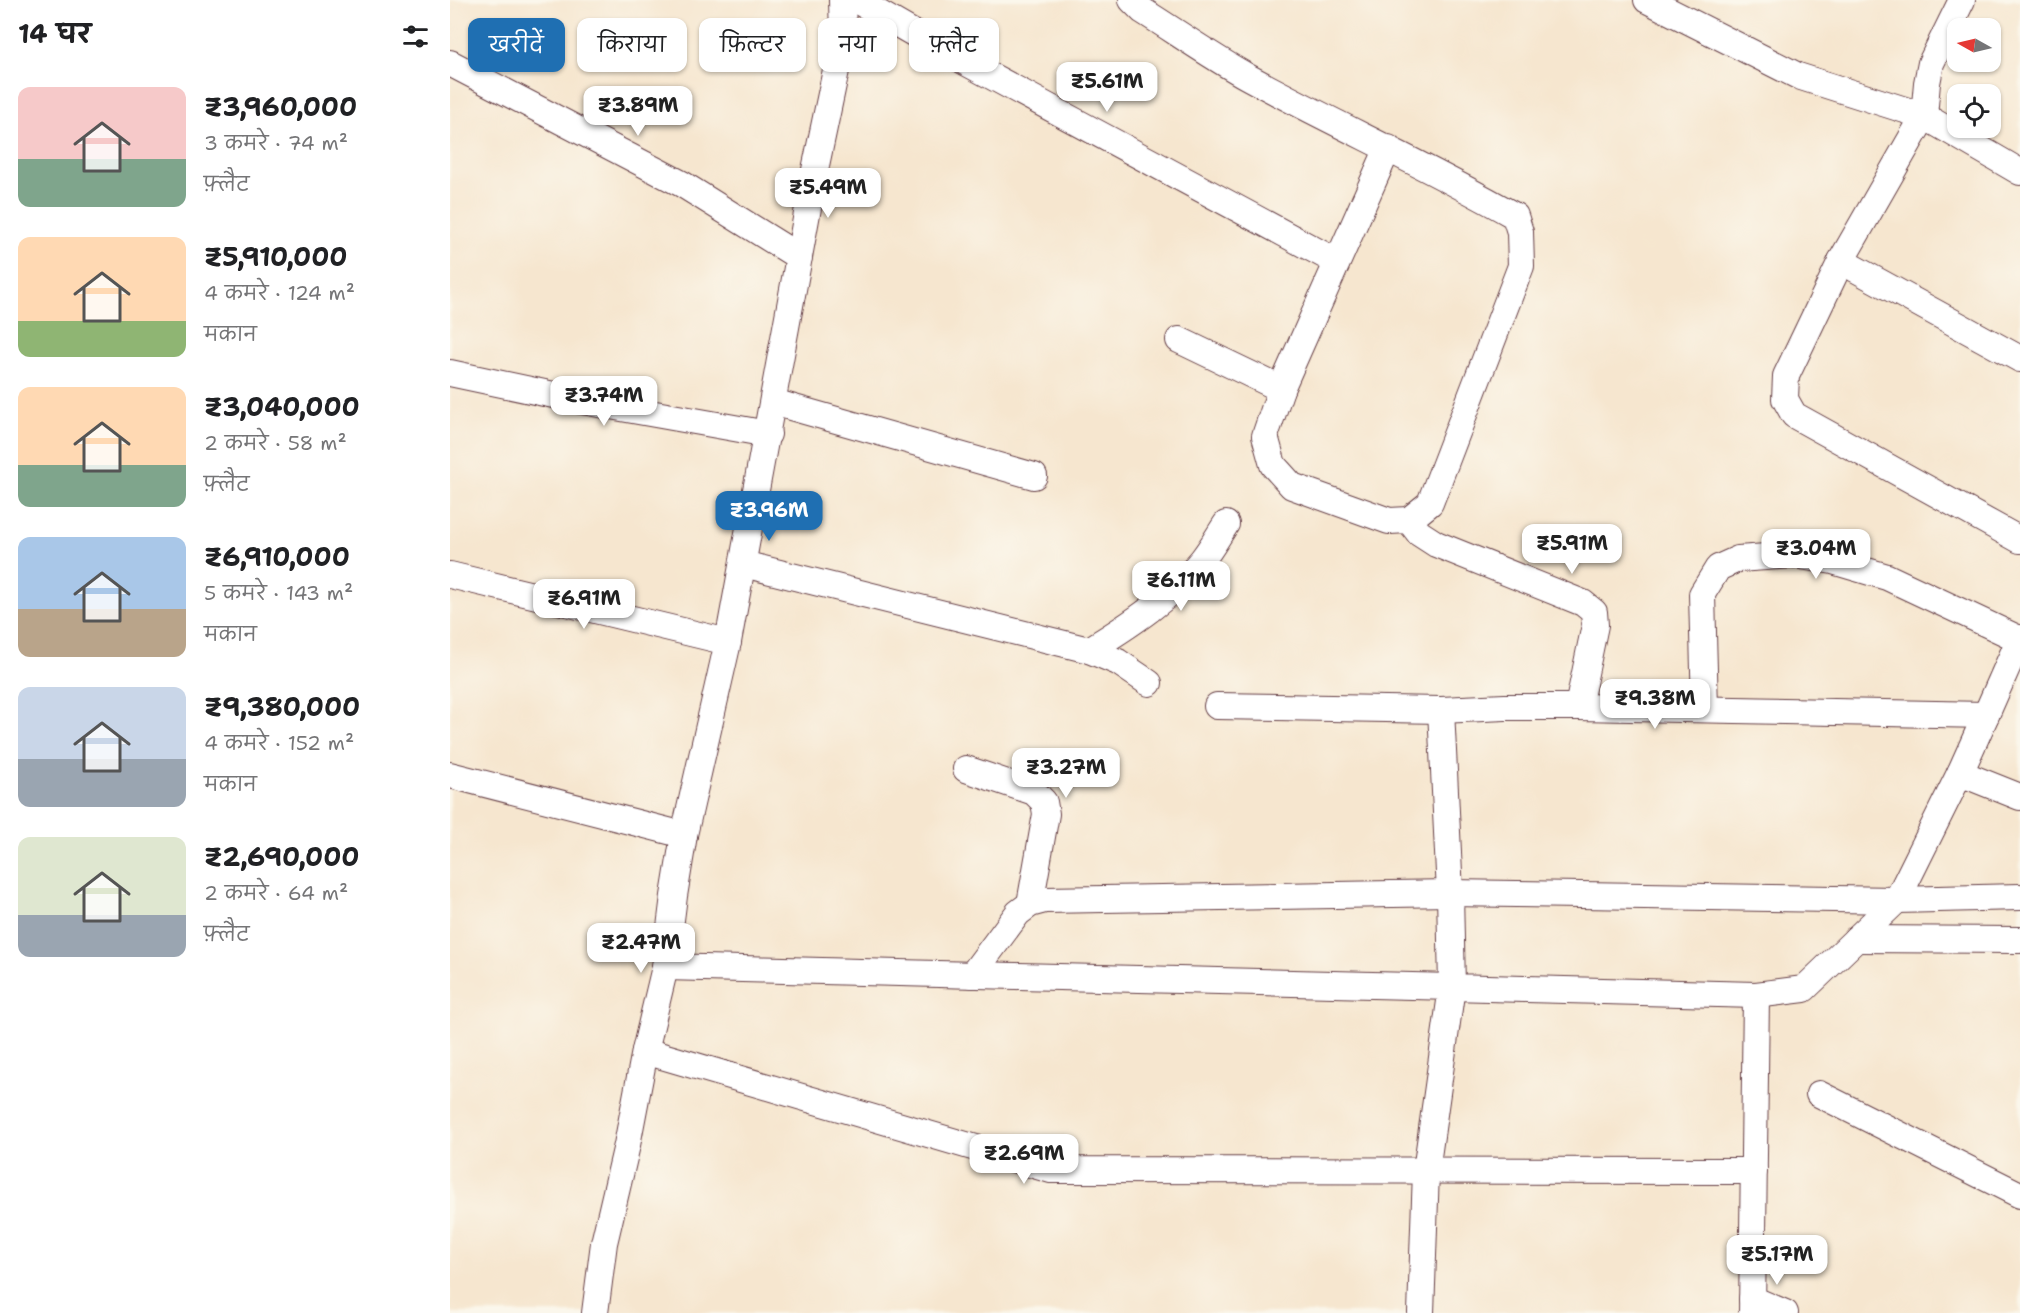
<!DOCTYPE html>
<html lang="hi">
<meta charset="utf-8">
<style>
body{margin:0;font-family:"Shantell Sans","Playpen Sans Deva",sans-serif;background:#f2f2f2;color:#202124;height:100vh;display:flex;flex-direction:column;font-size:22px;white-space:nowrap}
*{box-sizing:border-box;margin:0}
p{font-size:20px;color:#757577}
.icon{flex:none;width:33px;height:33px;fill:none;stroke:currentColor;stroke-width:2;stroke-linecap:round;stroke-linejoin:round}
.map{position:relative;flex:1;overflow:hidden}
.drawer{display:flex;flex-direction:column;background:#fff;width:450px}
.drawer>*{flex:none}
.hud{position:absolute;left:18px;top:18px;width:570px;height:54px;display:flex;gap:12px}
.needle{width:39px;rotate:278deg}
.fabs{position:absolute;left:1497px;top:18px;display:grid;gap:12px}
.fabs a{display:grid;place-items:center;width:54px;height:54px;border-radius:12px;background:#fff;box-shadow:0 2px 4px #0004;font-size:30px}
.price{position:absolute;translate:-50% -51px;padding:0 14px;border-radius:12px;background:#fff;color:#222;font-size:20px;line-height:39px;filter:drop-shadow(0 2px 3px #0008)}
.price::after{content:'';position:absolute;left:50%;top:36px;width:18px;height:14px;margin-left:-9px;background:inherit;clip-path:polygon(0 0,100% 0,50% 100%)}
.price.active{background:#1f6fb2;color:#fff}
ul{padding:0;list-style:none}
li{display:flex;align-items:center;gap:18px;height:150px;padding:0 18px}
li span{display:grid;place-items:center;flex:none;width:168px;height:120px;border-radius:12px;color:#555}
li>.icon{margin-inline-start:auto}
span .icon{width:72px;height:72px;fill:#fffc;stroke-width:1}
li b{font-size:26px}
h2{display:flex;justify-content:space-between;align-items:center;height:72px;padding:0 18px;font-size:26px}
.pill{padding:0 21px;border-radius:12px;background:#fff;box-shadow:0 2px 4px #0004;font-size:21px;line-height:54px}
.pill.active{background:#1f6fb2;color:#fff}
main{display:flex;flex:1;min-height:0}
.map>svg:first-child{display:block}
.lines{fill:none;stroke-linecap:round;stroke-linejoin:round}
.minor-casing{stroke:#643d44;stroke-width:28}
.minor{stroke:#fff;stroke-width:26}
</style>
<main>
<section class="drawer">
<h2>14 घर<svg class="icon" aria-label="filters" viewBox="0 0 24 24"><path d="M4 7h16M4 17h16"/><circle cx="9" cy="7" r="2"/><circle cx="15" cy="17" r="2"/></svg></h2>
<ul>
<li><span style="background:linear-gradient(#f6c9c9 60%,#7fa58c 0)"><svg class="icon" aria-label="home" viewBox="0 0 24 24"><path d="M3 11l9-7 9 7M6 9v11h12V9"/></svg></span><div><b>₹3,960,000</b><p>3 कमरे · 74 m²</p><p>फ़्लैट</p></div></li>
<li><span style="background:linear-gradient(#ffd9b3 70%,#8fb573 0)"><svg class="icon" aria-label="home" viewBox="0 0 24 24"><path d="M3 11l9-7 9 7M6 9v11h12V9"/></svg></span><div><b>₹5,910,000</b><p>4 कमरे · 124 m²</p><p>मकान</p></div></li>
<li><span style="background:linear-gradient(#ffd9b3 65%,#7fa58c 0)"><svg class="icon" aria-label="home" viewBox="0 0 24 24"><path d="M3 11l9-7 9 7M6 9v11h12V9"/></svg></span><div><b>₹3,040,000</b><p>2 कमरे · 58 m²</p><p>फ़्लैट</p></div></li>
<li><span style="background:linear-gradient(#a9c7e8 60%,#b9a48a 0)"><svg class="icon" aria-label="home" viewBox="0 0 24 24"><path d="M3 11l9-7 9 7M6 9v11h12V9"/></svg></span><div><b>₹6,910,000</b><p>5 कमरे · 143 m²</p><p>मकान</p></div></li>
<li><span style="background:linear-gradient(#c9d6e8 60%,#9aa5b1 0)"><svg class="icon" aria-label="home" viewBox="0 0 24 24"><path d="M3 11l9-7 9 7M6 9v11h12V9"/></svg></span><div><b>₹9,380,000</b><p>4 कमरे · 152 m²</p><p>मकान</p></div></li>
<li><span style="background:linear-gradient(#dfe7d0 65%,#9aa5b1 0)"><svg class="icon" aria-label="home" viewBox="0 0 24 24"><path d="M3 11l9-7 9 7M6 9v11h12V9"/></svg></span><div><b>₹2,690,000</b><p>2 कमरे · 64 m²</p><p>फ़्लैट</p></div></li>
</ul>
</section>
<div class="map">
<svg width="1570" height="1313" viewBox="0 0 1570 1313">
<rect width="100%" height="100%" fill="#fbf7ec"/>
<filter id="ink" filterUnits="userSpaceOnUse"><feTurbulence type="fractalNoise" baseFrequency=".0167" numOctaves="2"/><feDisplacementMap in="SourceGraphic" scale="12" xChannelSelector="R" yChannelSelector="G"/><feConvolveMatrix kernelMatrix="1 2 1 2 8 2 1 2 1" color-interpolation-filters="sRGB"/></filter>
<filter id="wash" filterUnits="userSpaceOnUse"><feTurbulence type="fractalNoise" baseFrequency=".008" numOctaves="4" result="noise"/><feDisplacementMap in="SourceGraphic" scale="24" xChannelSelector="R" yChannelSelector="G"/><feGaussianBlur stdDeviation="1.35" result="paint"/><feColorMatrix in="noise" values="0 0 0 0 0 0 0 0 0 0 0 0 0 0 0 0 0 1.4 0 .05"/><feComposite in="paint" operator="in"/></filter>
<g filter="url(#wash)">
<rect width="100%" height="100%" fill="#f6e6cf"/>
</g>
<g filter="url(#ink)">
<g class="lines">
<g class="minor-casing">
<g id="minor">
<polyline points="406,0 491,49 887,262"/>
<path d="M682,0L693,11C728,33 762,57 798,77C886,125 978,166 1065,216L1070,232L1071,266L980,503L959,520L939,521L842,486L823,465L815,436L831,389L938,148"/>
<polyline points="1197,0 1348,76 1474,116 1570,172"/>
<polyline points="1512,0 1481,63 1477,83 1474,116 1391,261 1336,376 1335,399 1344,415 1570,540"/>
<polyline points="0,63 232,184 349,257"/>
<polyline points="1391,261 1570,359"/>
<polyline points="729,340 831,389"/>
<polyline points="0,373 132,401 318,434"/>
<polyline points="323,402 584,476"/>
<polyline points="959,520 969,533 986,544 1133,603 1144,612 1145,625 1128,707"/>
<polyline points="293,564 639,650 668,662 699,683"/>
<polyline points="0,575 278,642"/>
<path d="M639,650C680,625 721,598 752,560C761,549 768,536 776,524"/>
<polyline points="767,706 991,710 1055,707 1128,707 1536,715 1570,638"/>
<polyline points="1255,709 1252,594 1268,568 1288,559 1343,555 1383,561 1437,577 1569,639"/>
<polyline points="991,710 1000,893 1002,987 1306,995 1354,989 1447,900 1510,773 1536,715"/>
<polyline points="516,769 584,792 594,802 596,814 580,904"/>
<polyline points="1510,773 1570,797"/>
<polyline points="0,775 234,835"/>
<polyline points="1406,939 1570,940"/>
<polyline points="215,967 1002,987 976,1171 971,1313"/>
<polyline points="522,975 568,913 580,904 595,900 1000,893 1447,900 1570,897"/>
<polyline points="195,1051 601,1170 1304,1171"/>
<polyline points="1369,1094 1570,1195"/>
<polyline points="1302,1299 1335,1313"/>
<polyline points="145,1313 154,1243 177,1145 195,1051 215,967 224,896 234,835 278,642 365,170 393,37 392,0"/>
<polyline points="1302,1313 1306,995"/>
</g>
</g>
<use href="#minor" class="minor"/>
</g>
</g>
</svg>
<div class="fabs">
<a><svg class="needle" viewBox="-14 -14 28 28"><path d="M0-13l5 13h-10z" fill="#e53935"/><path d="M0 13l5-13h-10z" fill="#757577"/></svg></a>
<a><svg class="icon" aria-label="locate" viewBox="0 0 24 24"><circle cx="12" cy="12" r="6"/><path d="M12 2v4M12 18v4M2 12h4M18 12h4"/></svg></a>
</div>
<b class="price" style="left:657px;top:113px">₹5.61M</b>
<b class="price" style="left:188px;top:137px">₹3.89M</b>
<b class="price" style="left:378px;top:219px">₹5.49M</b>
<b class="price" style="left:154px;top:427px">₹3.74M</b>
<b class="price active" style="left:319px;top:542px">₹3.96M</b>
<b class="price" style="left:1122px;top:575px">₹5.91M</b>
<b class="price" style="left:1366px;top:580px">₹3.04M</b>
<b class="price" style="left:731px;top:612px">₹6.11M</b>
<b class="price" style="left:134px;top:630px">₹6.91M</b>
<b class="price" style="left:1205px;top:730px">₹9.38M</b>
<b class="price" style="left:616px;top:799px">₹3.27M</b>
<b class="price" style="left:191px;top:974px">₹2.47M</b>
<b class="price" style="left:574px;top:1185px">₹2.69M</b>
<b class="price" style="left:1327px;top:1286px">₹5.17M</b>
<div class="hud">
<a class="pill active">खरीदें</a>
<a class="pill">किराया</a>
<a class="pill">फ़िल्टर</a>
<a class="pill">नया</a>
<a class="pill">फ़्लैट</a>
</div>
</div>
</main>
